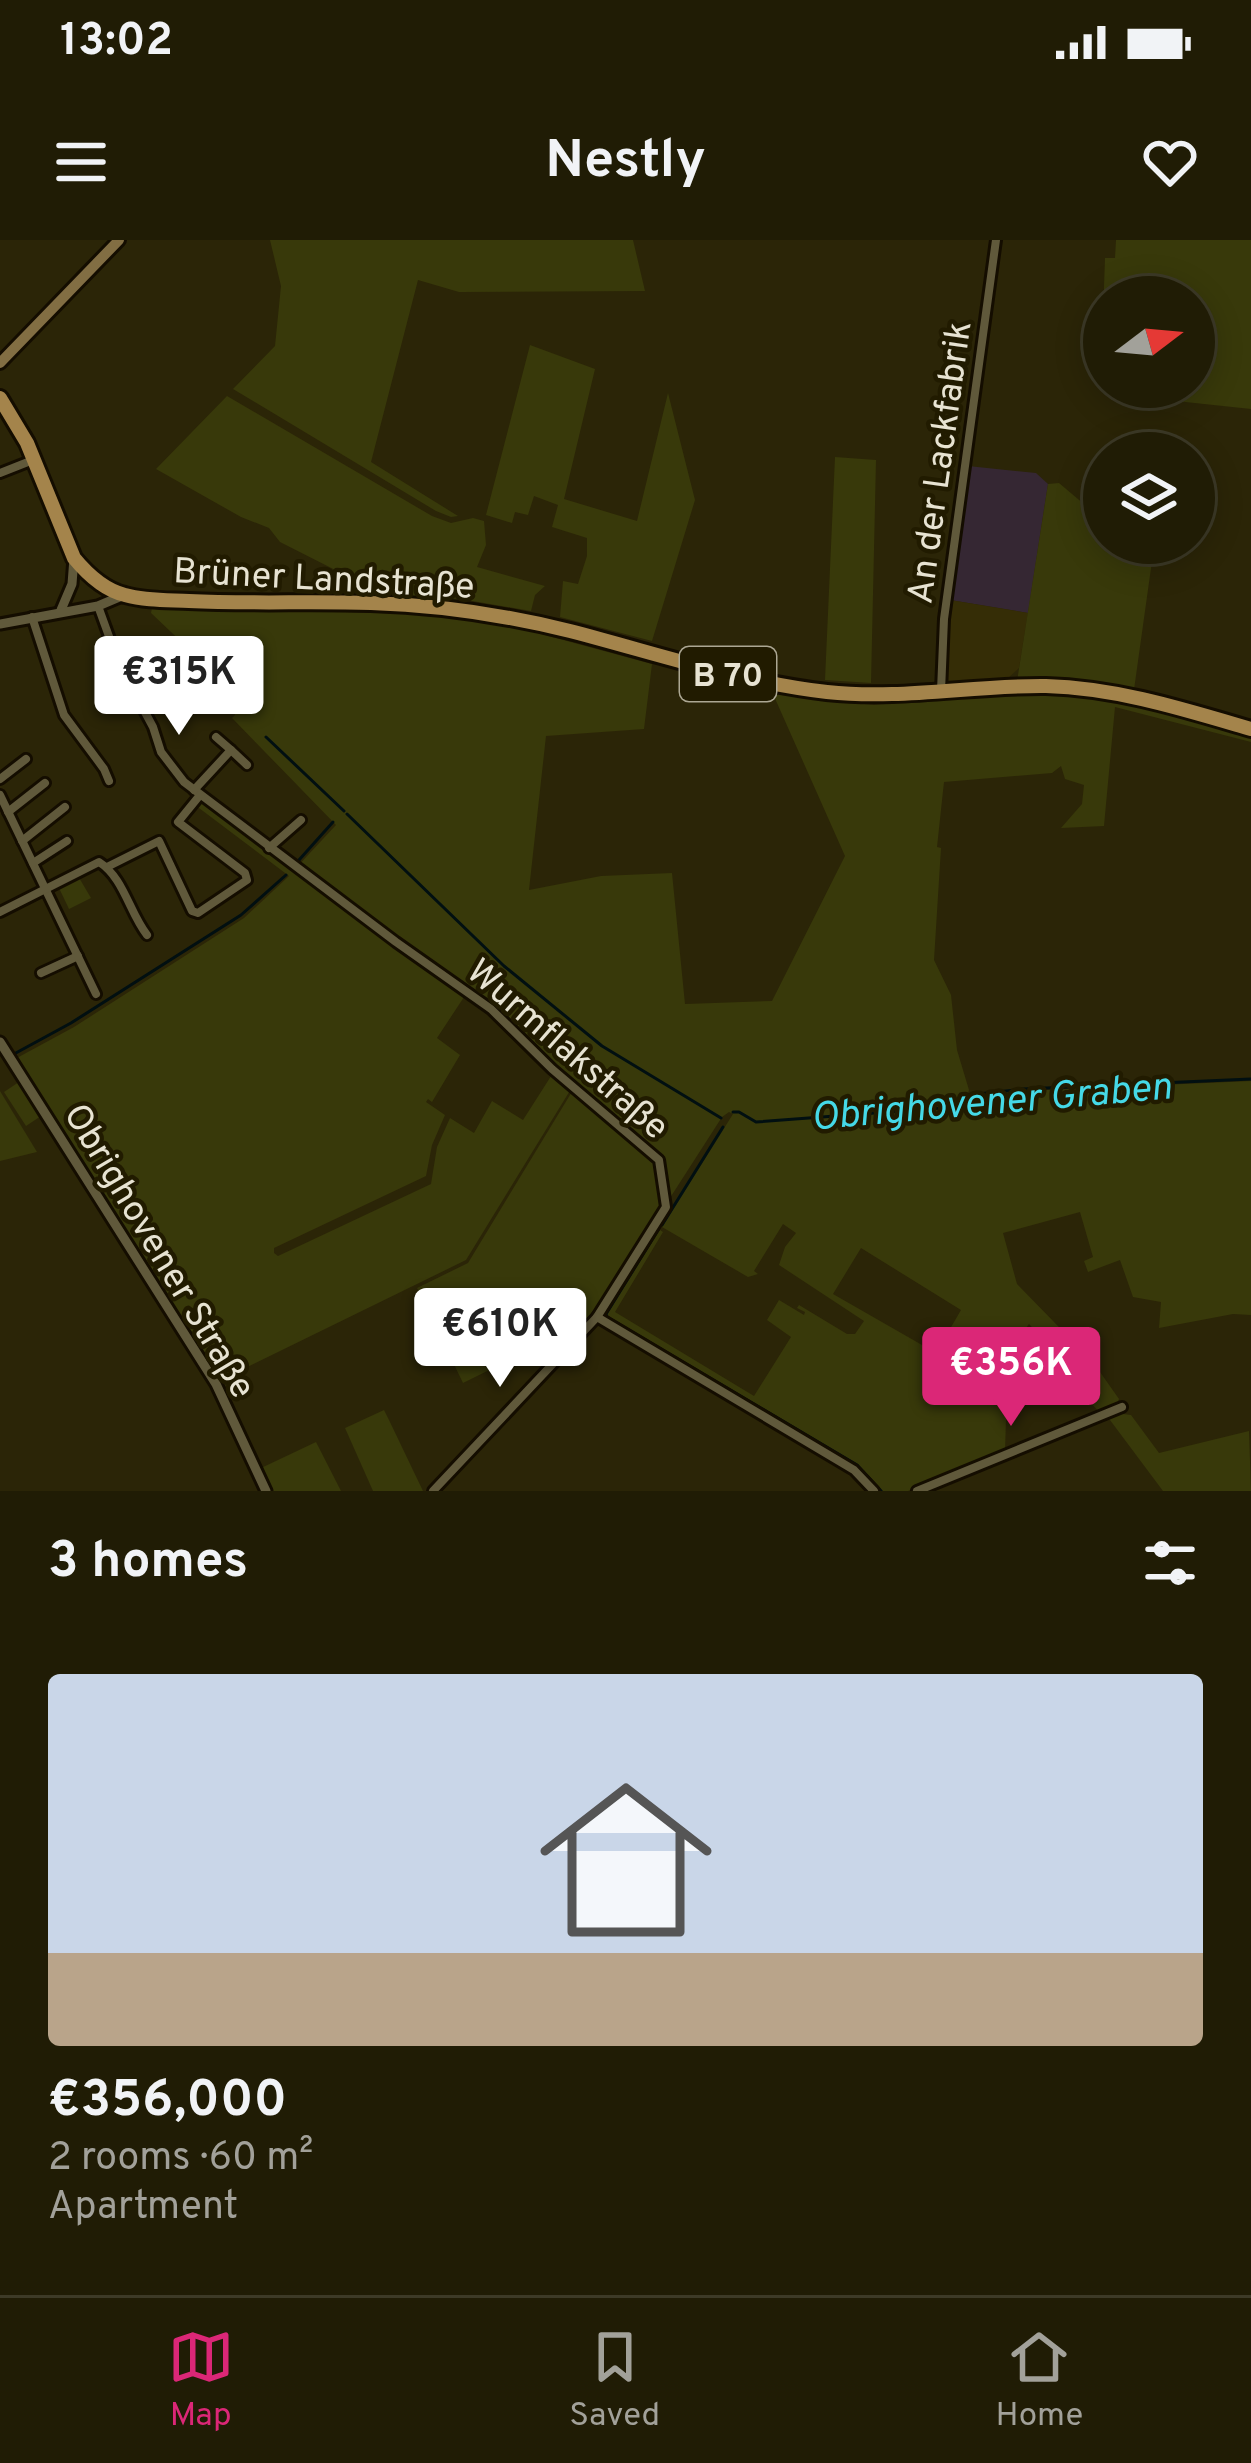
<!DOCTYPE html>
<meta charset="utf-8">
<style>
body{margin:0;font-family:Overpass,sans-serif;background:#2d2913;color:#f1f3f6;height:100vh;display:flex;flex-direction:column;font-size:45px;white-space:nowrap}
*{box-sizing:border-box;margin:0}
p{font-size:39px;color:#a2a19a}
.icon{flex:none;width:66px;height:66px;fill:none;stroke:currentColor;stroke-width:2;stroke-linecap:round;stroke-linejoin:round}
.map{position:relative;height:1251px;overflow:hidden}
.side{display:flex;flex-direction:column;background:#201c05;flex:1}
.side>*{flex:none}
.needle{width:78px;rotate:74deg}
.buttons{position:absolute;left:1083px;top:36px;display:grid;gap:24px}
.buttons a{display:grid;place-items:center;width:132px;height:132px;border-radius:50%;background:#201c05;box-shadow:0 6px 30px #0003,0 0 0 3px #3d3a27;font-size:60px}
.price{position:absolute;translate:-50% -102px;padding:0 27px;border-radius:12px;background:#fff;color:#222;font-size:39px;line-height:78px;filter:drop-shadow(0 3px 6px #0008)}
.price::after{content:'';position:absolute;left:50%;top:72px;width:36px;height:27px;margin-left:-18px;background:inherit;clip-path:polygon(0 0,100% 0,50% 100%)}
.price.on{background:#db2777;color:#fff}
ul{padding:0;list-style:none}
li{display:grid;align-content:center;gap:24px;height:636px;padding:0 48px}
li span{display:grid;place-items:center;height:372px;border-radius:12px;color:#555}
li>.icon{margin-inline-start:auto}
span .icon{width:216px;height:216px;fill:#fffc;stroke-width:1}
li b{font-size:51px}
h2{display:flex;justify-content:space-between;align-items:center;height:144px;padding:0 48px;font-size:51px}
.status{display:flex;justify-content:space-between;align-items:center;height:84px;padding:0 60px;background:#201c05;direction:ltr}
.status svg{height:33px;fill:currentColor}
header{display:flex;justify-content:space-between;align-items:center;height:156px;padding:0 48px;background:#201c05;font-size:54px;font-weight:700}
.tab-bar{display:flex;justify-content:space-around;align-items:center;height:168px;border-top:3px solid #3d3a27;background:#201c05;font-size:33px;color:#a2a19a}
.tab-bar a{display:grid;justify-items:center;gap:6px}
.tab-bar .on{color:#db2777}
.map>svg:first-child{display:block}
.commercial{fill:#352733}
.built{fill:#352d06}
.green{fill:#38390a;fill-rule:evenodd}
.lines{fill:none;stroke-linecap:round;stroke-linejoin:round}
.stream{stroke:#010f11;stroke-width:3}
.minor-casing{stroke:#140d00;stroke-width:14}
.tertiary-casing{stroke:#140d00;stroke-width:15}
.secondary-casing{stroke:#140d00;stroke-width:16}
.primary-casing{stroke:#140d00;stroke-width:20}
.minor{stroke:#60593b;stroke-width:8}
.tertiary{stroke:#60593b;stroke-width:9}
.secondary{stroke:#826e43;stroke-width:10}
.primary{stroke:#a4844b;stroke-width:14}
.labels{text-anchor:middle;stroke-width:9;stroke-linejoin:round;paint-order:stroke}
.shield{fill:#211b00;stroke:#aca793;stroke-width:3}
.shield-label{font-size:33px;font-weight:bold;fill:#e7e3d2}
.street-label{font-size:36px;fill:#e7e3d2;stroke:#211b00}
.water-label{font-size:39px;font-style:italic;fill:#45d9e7;stroke:#211b00}
</style>
<div class="status"><b>13:02</b><svg viewBox="0 0 49 12"><path d="M0 12V9h3v3zM5 12V6h3v6zM10 12V3h3v9zM15 12V0h3v12zM26 1h20v11H26zM47 4h2v5h-2z"/></svg></div>
<header><svg class="icon" aria-label="menu" viewBox="0 0 24 24"><path d="M4 6h16M4 12h16M4 18h16"/></svg>Nestly<svg class="icon" aria-label="heart" viewBox="0 0 24 24"><path d="M12 20l-8-8c-3-5 5-10 8-4 3-6 11-1 8 4z"/></svg></header>
<div class="map">
<svg width="1251" height="1251" viewBox="0 0 1251 1251">
<rect width="100%" height="100%" fill="#2b2507"/>
<polygon class="commercial" points="968,226 1036,233 1048,244 1028,373 950,360"/>
<polygon class="built" points="950,360 1028,373 1019,428 1006,440 944,442 945,399"/>
<g class="green">
<polygon points="270,0 633,0 645,51 459,52 418,40 371,222 458,276 451,277 436,271 233,149 275,106 281,46"/>
<polygon points="1116,0 1251,0 1251,169 1176,161 1178,147 1194,147 1194,57 1104,57 1104,134 1101,134 1105,18 1115,18"/>
<polygon points="530,105 595,129 564,259 637,281 668,153 695,260 652,401 560,377 563,341 578,344 587,316 587,298 552,287 558,265 534,256 528,275 515,272 512,283 486,275"/>
<polygon points="227,156 432,276 451,283 473,278 484,281 486,305 477,327 545,346 535,355 531,371 461,359 315,350 316,348 349,344 353,339 280,302 269,288 241,277 156,229"/>
<polygon points="835,217 876,220 871,443 825,440"/>
<path d="M1059,243L1104,281V303H1130L1152,321L1132,464L1251,496V502L1115,467L1104,586L1061,588L1082,564L1084,545L1065,539L1061,526L1052,533L944,542L937,607L941,608L934,720L951,755L957,810L969,850L964,867L1001,853L1023,851L1251,841V1075L1233,1074L1159,1088L1161,1062L1133,1057L1120,1020L1088,1032L1084,1021L1093,1017L1080,972L1003,993L1017,1044L1093,1122L1119,1159L1115,1168L1101,1174L1055,1124L1059,1116L1029,1084L1008,1113L1005,1212L908,1251H883L858,1224L606,1075L660,990L663,992L615,1072L754,1156L791,1097L767,1080L779,1060L804,1075L805,1072L797,1068L799,1065L847,1094H855L864,1081L779,1025L785,1007L796,993L783,984L754,1031L758,1034L748,1037L662,987L733,874L729,872L722,877L668,961L664,921L549,823L485,759L444,731L466,754L437,798L460,815L432,862L428,859L426,862L445,875L432,905L426,936L274,1008V1013L278,1016L431,944L437,907L450,878L474,893L492,861L523,880L553,833L571,849L466,1020L219,1141L15,819L74,787L244,678L289,636L195,565L199,561L204,560L295,629L336,585L232,478L235,475L231,449L151,373L152,368L428,374L501,383L652,424L644,489L546,496L529,650L601,636L672,633L685,764L772,761L845,616L773,454L874,465L999,453L1015,454L1048,244ZM861,1008L961,1070L936,1113L833,1054Z"/>
<polygon points="78,636 91,658 69,669 59,648"/>
<polygon points="22,840 44,874 26,886 4,852"/>
<polygon points="573,850 659,924 662,962 660,972 593,1079 463,1143 417,1048 468,1023"/>
<polygon points="0,851 37,912 0,921"/>
<polygon points="384,1170 389,1180 423,1251 373,1251 345,1188"/>
<polygon points="1115,1173 1131,1175 1159,1213 1249,1191 1251,1251 1163,1251 1107,1176"/>
<polygon points="316,1202 341,1251 269,1251 259,1229"/>
</g>
<g class="lines">
<g class="stream">
<polyline points="266,497 344,571"/>
<polyline points="347,574 504,726 602,806 721,878"/>
<polyline points="299,620 333,582"/>
<polyline points="14,814 71,783 241,675 286,635"/>
<polyline points="733,872 739,872 756,882 955,867 965,866 968,855 1024,849 1251,839"/>
<polyline points="662,985 723,887"/>
<polyline points="658,990 606,1074 607,1077 857,1225 881,1251"/>
</g>
<g class="minor-casing">
<g id="minor">
<polyline points="0,233 33,220"/>
<polyline points="98,366 119,424 153,487 161,512 184,542 396,702 491,769 552,829 659,920 666,967 597,1077 854,1230 874,1251"/>
<polyline points="32,377 64,475 104,529 109,541"/>
<polyline points="941,451 944,379 996,0"/>
<polyline points="137,457 158,440 181,465"/>
<polyline points="216,497 231,510"/>
<polyline points="0,539 26,519"/>
<polyline points="194,550 231,510 247,525"/>
<polyline points="0,555 96,754"/>
<polyline points="8,572 45,543"/>
<polyline points="22,601 65,567"/>
<polyline points="269,608 301,580"/>
<polyline points="33,623 67,601"/>
<polyline points="107,627 159,601 192,671 198,673 247,640 245,633 178,582 200,555"/>
<path d="M0,672L99,622C124,638 129,672 147,695"/>
<polyline points="41,733 78,716"/>
<polyline points="433,1251 597,1077"/>
<polyline points="917,1251 1122,1167"/>
</g>
</g>
<g class="tertiary-casing">
<g id="tertiary">
<polyline points="61,370 72,344 74,318"/>
<polyline points="0,384 98,366 124,355"/>
<polyline points="0,802 216,1144 266,1251"/>
</g>
</g>
<g class="secondary-casing">
<polyline id="secondary" points="0,123 119,0"/>
</g>
<g class="primary-casing">
<path id="primary" d="M0,158L27,203L74,318C88,335 104,350 125,355C146,361 168,360 189,361C250,364 311,361 371,363C438,365 505,375 570,391C655,413 740,442 827,452C901,460 973,445 1046,446C1117,448 1183,469 1251,489"/>
</g>
<use href="#minor" class="minor"/>
<use href="#tertiary" class="tertiary"/>
<use href="#secondary" class="secondary"/>
<use href="#primary" class="primary"/>
</g>
<g class="labels">
<rect class="shield" x="680" y="407" width="96" height="54" rx="9"/>
<g class="shield-label">
<text x="728" y="446">B 70</text>
</g>
<g class="street-label">
<text transform="translate(938 222) rotate(-82)" y="13">An der Lackfabrik</text>
<text transform="translate(324 337) rotate(3)" y="13">Brüner Landstraße</text>
<text transform="translate(569 808) rotate(41)" y="13">Wurmflakstraße</text>
<text transform="translate(161 1010) rotate(59)" y="13">Obrighovener Straße</text>
</g>
<g class="water-label">
<text transform="translate(991 860) rotate(-5)" y="14">Obrighovener Graben</text>
</g>
</g>
</svg>
<div class="buttons">
<a><svg class="needle" viewBox="-14 -14 28 28"><path d="M0-13l5 13h-10z" fill="#e53935"/><path d="M0 13l5-13h-10z" fill="#a2a19a"/></svg></a>
<a><svg class="icon" aria-label="layers" viewBox="0 0 24 24"><path d="M12 4l9 5-9 5-9-5zM3 14l9 5 9-5"/></svg></a>
</div>
<b class="price" style="left:179px;top:498px">€315K</b>
<b class="price" style="left:500px;top:1150px">€610K</b>
<b class="price on" style="left:1011px;top:1189px">€356K</b>
</div>
<section class="side">
<h2>3 homes<svg class="icon" aria-label="filters" viewBox="0 0 24 24"><path d="M4 7h16M4 17h16"/><circle cx="9" cy="7" r="2"/><circle cx="15" cy="17" r="2"/></svg></h2>
<ul>
<li><span style="background:linear-gradient(#c9d6e8 75%,#b9a48a 0)"><svg class="icon" aria-label="home" viewBox="0 0 24 24"><path d="M3 11l9-7 9 7M6 9v11h12V9"/></svg></span><div><b>€356,000</b><p>2 rooms · 60 m²</p><p>Apartment</p></div></li>
</ul>
</section>
<nav class="tab-bar">
<a class="on"><svg class="icon" aria-label="map" viewBox="0 0 24 24"><path d="M3 6l6-2 6 2 6-2v14l-6 2-6-2-6 2zM9 4v14M15 6v14"/></svg>Map</a>
<a><svg class="icon" aria-label="saved" viewBox="0 0 24 24"><path d="M7 4h10v16l-5-4-5 4z"/></svg>Saved</a>
<a><svg class="icon" aria-label="home" viewBox="0 0 24 24"><path d="M3 11l9-7 9 7M6 9v11h12V9"/></svg>Home</a>
</nav>
